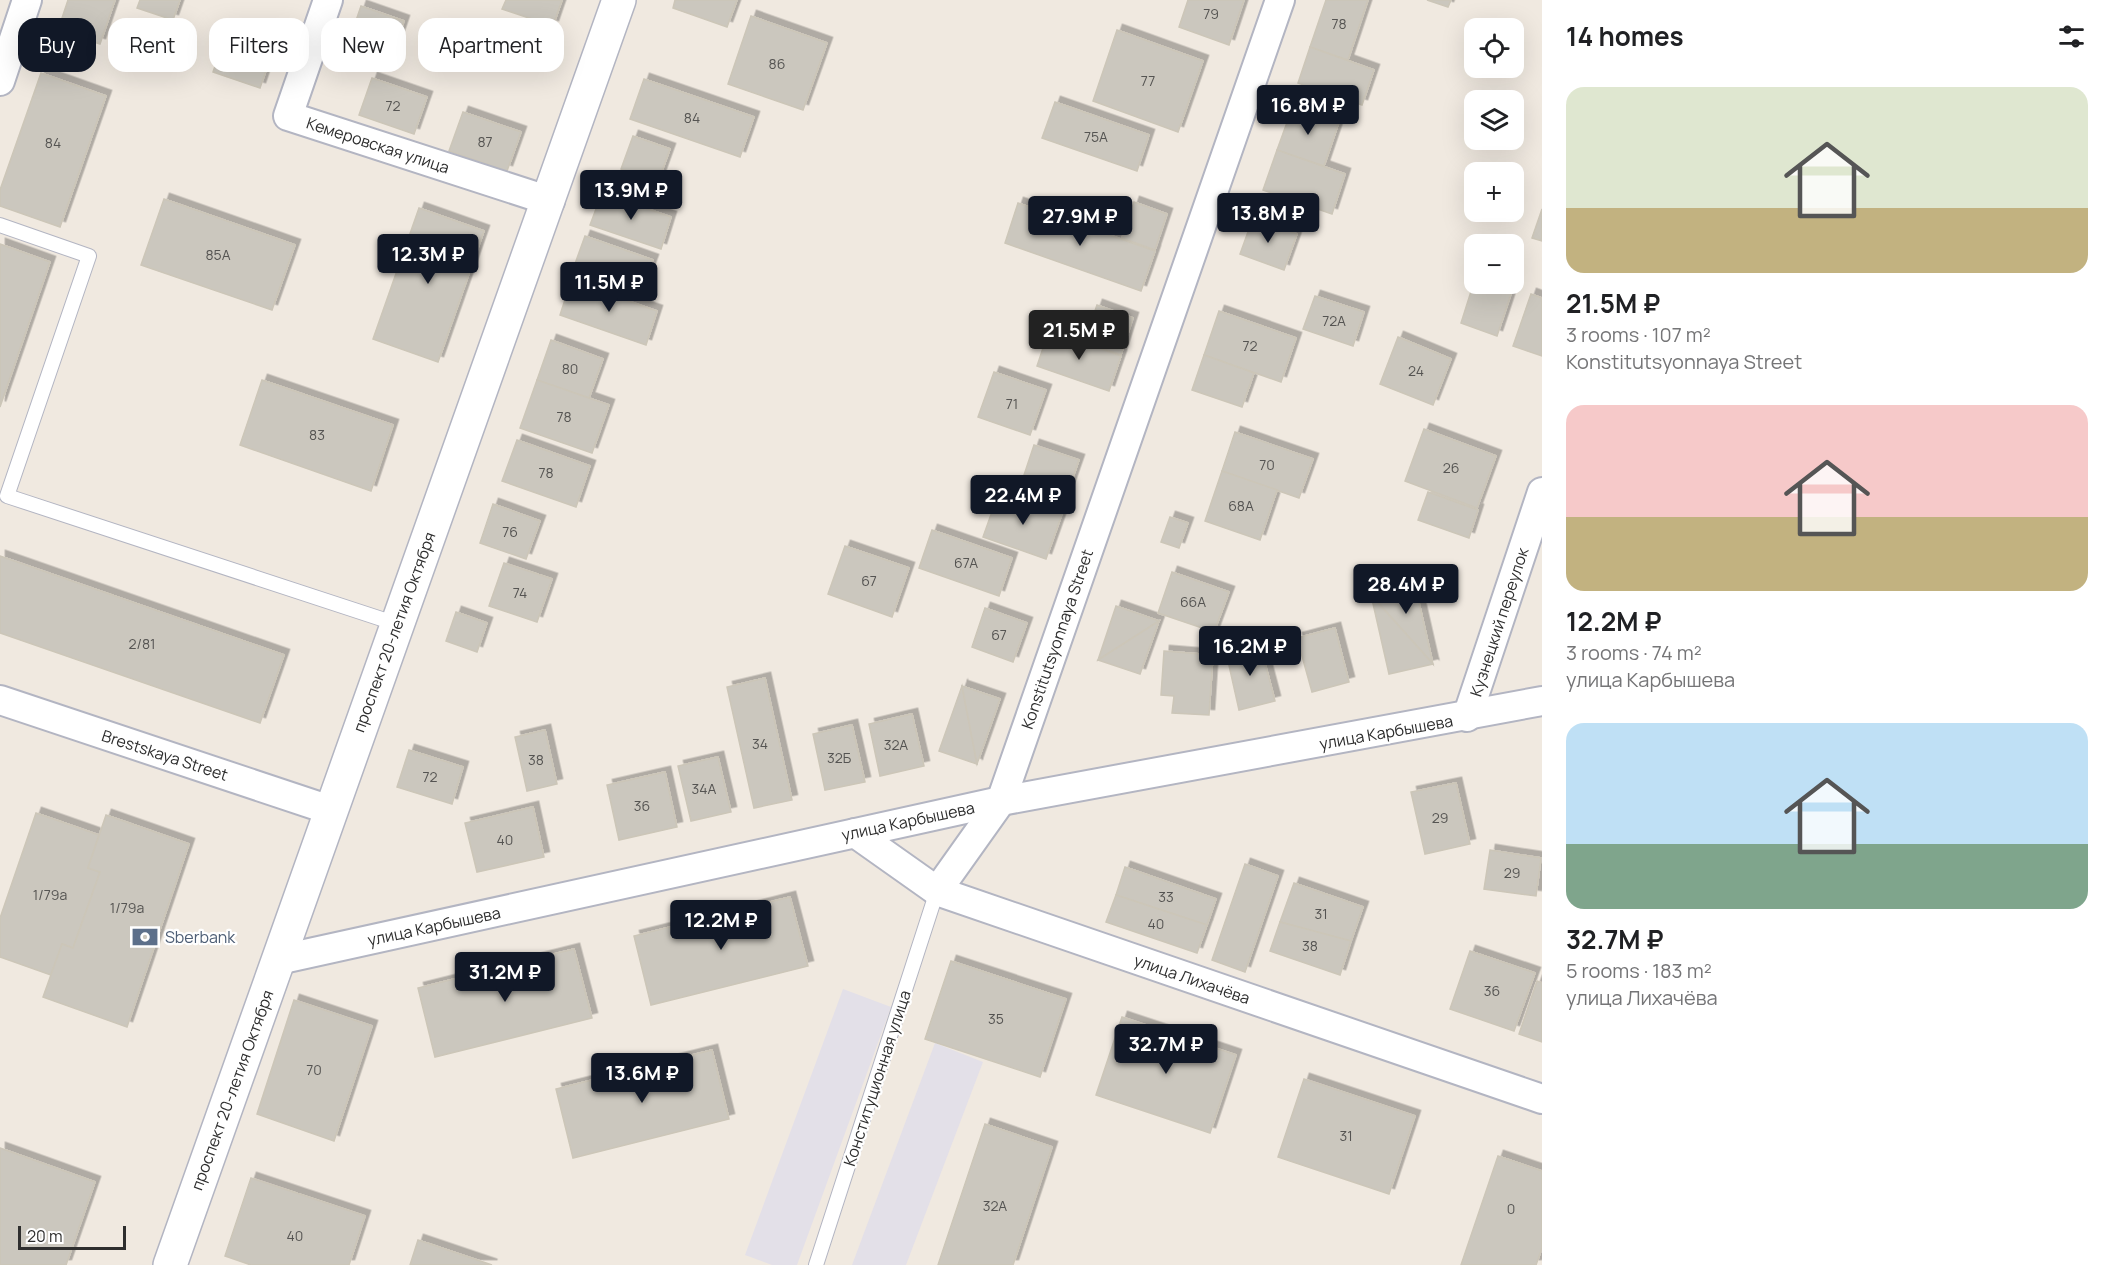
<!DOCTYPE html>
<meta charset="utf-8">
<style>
body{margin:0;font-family:Manrope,sans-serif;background:#f6f6f6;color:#202124;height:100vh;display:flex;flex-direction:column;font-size:22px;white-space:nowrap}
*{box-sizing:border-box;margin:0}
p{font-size:20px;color:#757577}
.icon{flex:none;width:33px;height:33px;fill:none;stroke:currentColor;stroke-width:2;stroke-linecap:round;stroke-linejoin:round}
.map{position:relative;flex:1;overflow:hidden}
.drawer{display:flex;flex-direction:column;background:#fff;width:570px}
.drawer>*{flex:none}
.guide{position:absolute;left:18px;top:18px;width:570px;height:54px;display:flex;gap:12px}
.buttons{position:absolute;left:1464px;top:18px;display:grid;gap:12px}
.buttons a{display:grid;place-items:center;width:60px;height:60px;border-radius:12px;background:#fff;box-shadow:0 6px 24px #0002;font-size:30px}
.scale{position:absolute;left:18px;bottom:15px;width:108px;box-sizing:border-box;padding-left:6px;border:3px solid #2e2e2e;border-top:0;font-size:16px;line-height:21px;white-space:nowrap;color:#2e2e2e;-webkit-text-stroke:4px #fff;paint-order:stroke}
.price{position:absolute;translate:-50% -51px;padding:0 14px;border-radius:6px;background:#111827;color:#fff;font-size:20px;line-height:39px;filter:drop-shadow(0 2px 3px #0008)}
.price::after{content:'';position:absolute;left:50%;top:36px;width:18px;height:14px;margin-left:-9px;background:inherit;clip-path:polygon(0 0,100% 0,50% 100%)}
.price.on{background:#222;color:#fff}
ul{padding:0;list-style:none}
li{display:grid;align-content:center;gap:12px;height:318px;padding:0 24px}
li span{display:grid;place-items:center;height:186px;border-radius:18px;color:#555}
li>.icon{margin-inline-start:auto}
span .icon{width:108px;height:108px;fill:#fffc;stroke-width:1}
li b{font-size:26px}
h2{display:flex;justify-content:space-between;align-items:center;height:72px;padding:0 24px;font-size:26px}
.chip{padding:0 21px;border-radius:18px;background:#fff;box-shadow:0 6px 24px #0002;font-size:21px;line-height:54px}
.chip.on{background:#111827;color:#fff}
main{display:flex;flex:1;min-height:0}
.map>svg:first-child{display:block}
.industrial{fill:#e3e0e8}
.building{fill:#cbc7be;stroke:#ccc6b8;stroke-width:1.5;filter:url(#shadow)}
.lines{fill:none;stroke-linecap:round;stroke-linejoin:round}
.lane-casing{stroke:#b3b5c2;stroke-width:16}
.street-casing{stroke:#b3b5c2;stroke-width:32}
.secondary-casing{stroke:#b3b5c2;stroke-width:36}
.lane{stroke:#fff;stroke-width:14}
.street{stroke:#fff;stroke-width:28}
.secondary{stroke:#fff;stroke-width:33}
.labels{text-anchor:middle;stroke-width:4.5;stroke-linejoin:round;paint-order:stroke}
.number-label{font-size:14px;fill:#555452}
.street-label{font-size:16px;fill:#2e2e2e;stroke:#fff}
.service-label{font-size:16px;fill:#4e5e75;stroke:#fff;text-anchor:start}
</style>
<main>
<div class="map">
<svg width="1542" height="1265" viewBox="0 0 1542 1265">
<defs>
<filter id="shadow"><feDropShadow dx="5.5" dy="-5.5" stdDeviation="0" flood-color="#0004"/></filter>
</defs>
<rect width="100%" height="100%" fill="#f0e9e0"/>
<g class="industrial">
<polygon points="843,989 891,1007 797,1265 772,1265 745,1255"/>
<polygon points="935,1043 983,1062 906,1265 852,1265"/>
</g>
<g class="building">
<polygon points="68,0 115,0 100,44 58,30"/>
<polygon points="140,0 180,0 173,20 137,8"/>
<polygon points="506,0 562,0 553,26 502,9"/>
<polygon points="675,0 737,0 727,27 673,8"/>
<polygon points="1188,0 1244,0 1229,45 1179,27"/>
<polygon points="1326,0 1368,0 1348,60 1310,47"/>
<polygon points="1427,0 1451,0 1448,7"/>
<polygon points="361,6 404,21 390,62 347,47"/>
<polygon points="751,16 827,43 803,110 728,84"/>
<polygon points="229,25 276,41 260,88 213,72"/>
<polygon points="1117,30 1203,61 1178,132 1093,101"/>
<polygon points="1310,47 1374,70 1362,105 1298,83"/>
<polygon points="41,73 106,96 60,227 0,206 0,190"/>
<polygon points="372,78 427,97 414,134 359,115"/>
<polygon points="644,79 754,117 740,157 630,119"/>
<polygon points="1055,102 1149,135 1137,171 1042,138"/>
<polygon points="1293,106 1339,122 1324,166 1277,150"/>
<polygon points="463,112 521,132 507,171 449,151"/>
<polygon points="633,136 670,149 658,182 621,169"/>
<polygon points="1277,150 1345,174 1332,214 1263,190"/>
<polygon points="602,193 671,217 661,249 590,225"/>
<polygon points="164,199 295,245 272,310 141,265"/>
<polygon points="1134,202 1167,214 1155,250 1122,238"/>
<polygon points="1018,203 1155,251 1141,291 1005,243"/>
<polygon points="419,208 484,231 438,362 373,339"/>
<polygon points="1542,209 1542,241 1532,238"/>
<polygon points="1253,218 1297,234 1284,270 1240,254"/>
<polygon points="585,236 653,260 640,295 572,272"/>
<polygon points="0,244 50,262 0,407"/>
<polygon points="571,281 657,311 646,345 560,315"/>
<polygon points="1474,282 1515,282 1497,336 1461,323"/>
<polygon points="1531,294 1542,298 1542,356 1513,346"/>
<polygon points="1315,296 1364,312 1353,346 1303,329"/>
<polygon points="1097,305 1133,318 1121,355 1084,342"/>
<polygon points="1219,311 1296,338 1281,382 1204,355"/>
<polygon points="1049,330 1121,356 1109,391 1037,366"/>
<polygon points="1398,337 1451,359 1433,405 1380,384"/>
<polygon points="551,340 603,359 589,398 537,380"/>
<polygon points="1204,355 1254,373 1242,407 1192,390"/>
<polygon points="994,372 1046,390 1030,435 978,417"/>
<polygon points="262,380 393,425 371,491 240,445"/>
<polygon points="537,380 609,405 592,453 520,428"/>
<polygon points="1424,429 1496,456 1477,508 1405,481"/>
<polygon points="1235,432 1313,459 1299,498 1222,471"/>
<polygon points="517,440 590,466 576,507 502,481"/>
<polygon points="1034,445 1079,460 1066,497 1022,481"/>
<polygon points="1222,471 1277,490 1260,540 1205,521"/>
<polygon points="999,492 1062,514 1046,559 983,537"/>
<polygon points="1428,492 1478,510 1469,538 1418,520"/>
<polygon points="493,504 540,521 526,559 480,543"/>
<polygon points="1170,517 1188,523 1179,548 1161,542"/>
<polygon points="932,530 1012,558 999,596 919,568"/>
<polygon points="845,546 909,568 892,617 828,594"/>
<polygon points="0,556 284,655 260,723 0,633"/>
<polygon points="504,563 552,579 537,622 489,606"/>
<polygon points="1172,572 1229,592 1214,632 1158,613"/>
<polygon points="1415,585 1433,664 1371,595"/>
<polygon points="1371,595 1433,664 1389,674"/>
<polygon points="1116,606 1159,621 1098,660"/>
<polygon points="985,608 1027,623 1013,662 972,647"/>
<polygon points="456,612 487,623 477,652 446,641"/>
<polygon points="1159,621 1140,674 1098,660"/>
<polygon points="1335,628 1349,682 1312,692 1297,638"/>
<polygon points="1260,644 1275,701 1239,710 1226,652"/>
<polygon points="1164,651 1213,655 1209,715 1172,713 1174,696 1161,695"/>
<polygon points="765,678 792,800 754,808 727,687"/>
<polygon points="962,686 977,764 939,751"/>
<polygon points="962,686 1000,699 977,764"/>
<polygon points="912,714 924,766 880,776 869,724"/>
<polygon points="852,725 865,782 825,790 813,734"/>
<polygon points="545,730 557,784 527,791 515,737"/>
<polygon points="409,750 463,767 452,804 397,787"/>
<polygon points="718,757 731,812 691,821 678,766"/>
<polygon points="665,772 677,827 619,840 607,785"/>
<polygon points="1456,783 1470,844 1425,854 1411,792"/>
<polygon points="533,807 544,857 477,872 465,823"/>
<polygon points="36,813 99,835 88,868 100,872 73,948 62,944 51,975 0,957 0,918"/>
<polygon points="106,815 189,844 127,1027 43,997 62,944 73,948 100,872 88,868"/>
<polygon points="1490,850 1541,858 1536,896 1484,889"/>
<polygon points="1245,864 1278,876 1245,972 1212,960"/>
<polygon points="1125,867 1216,899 1207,925 1116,895"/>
<polygon points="1294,883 1363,907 1351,941 1280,922"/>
<polygon points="1116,895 1207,925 1197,953 1106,922"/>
<polygon points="790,897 808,966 651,1005 634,936"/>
<polygon points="1280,922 1351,941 1340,975 1270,951"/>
<polygon points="574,949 592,1018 435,1057 418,988"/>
<polygon points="1470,951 1535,973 1514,1031 1450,1009"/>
<polygon points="951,961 1066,999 1040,1077 925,1039"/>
<polygon points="1537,981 1542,983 1542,1042 1519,1034"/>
<polygon points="294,1000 372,1026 334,1141 257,1114"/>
<polygon points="1122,1017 1236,1055 1210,1133 1096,1095"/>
<polygon points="712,1050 729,1119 573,1158 556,1089"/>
<polygon points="1304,1079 1415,1116 1389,1194 1278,1157"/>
<polygon points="985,1124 1052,1147 1013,1265 938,1265"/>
<polygon points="0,1148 95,1182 66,1265 0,1265"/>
<polygon points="1498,1156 1542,1171 1542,1248 1536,1265 1461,1265"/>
<polygon points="251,1178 365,1216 349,1265 251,1265 225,1256"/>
<polygon points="418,1240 492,1265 410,1265"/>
</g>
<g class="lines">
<g class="lane-casing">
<g id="lane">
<polyline points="0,225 89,256 7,496 397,624"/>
<polyline points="816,1265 937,891"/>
</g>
</g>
<g class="street-casing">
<g id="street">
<polyline points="328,0 288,116 550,201"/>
<polyline points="0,81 27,0"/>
<polyline points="0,700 330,810"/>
<polyline points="1467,717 1542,492"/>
<polyline points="855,833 937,891 1542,1099"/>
<polyline points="937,891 1001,801 1280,0"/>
<polyline points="278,960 1001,801 1542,701"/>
</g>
</g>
<g class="secondary-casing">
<polyline id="secondary" points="170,1265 619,0"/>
</g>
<use href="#lane" class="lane"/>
<use href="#street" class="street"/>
<use href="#secondary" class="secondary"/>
</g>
<defs>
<g id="bank-bare" transform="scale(2.07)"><path d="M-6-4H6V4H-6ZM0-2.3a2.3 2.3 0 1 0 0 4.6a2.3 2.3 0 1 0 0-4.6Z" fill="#5c6f8a" stroke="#fff" stroke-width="2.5" paint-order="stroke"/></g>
</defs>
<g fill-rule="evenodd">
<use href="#bank-bare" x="145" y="937"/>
</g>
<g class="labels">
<g class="number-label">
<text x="1211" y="19">79</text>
<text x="1339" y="29">78</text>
<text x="777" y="69">86</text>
<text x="1148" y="86">77</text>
<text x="393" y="111">72</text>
<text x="692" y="123">84</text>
<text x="1096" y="142">75А</text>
<text x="485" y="147">87</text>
<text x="53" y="148">84</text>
<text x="218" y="260">85А</text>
<text x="1334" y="326">72А</text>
<text x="1250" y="351">72</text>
<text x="570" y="374">80</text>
<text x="1416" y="376">24</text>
<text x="1012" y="409">71</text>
<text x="564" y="422">78</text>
<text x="317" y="440">83</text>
<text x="1267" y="470">70</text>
<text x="1451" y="473">26</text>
<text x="546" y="478">78</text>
<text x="1241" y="511">68А</text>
<text x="510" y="537">76</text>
<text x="966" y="568">67А</text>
<text x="869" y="586">67</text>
<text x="520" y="598">74</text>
<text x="1193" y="607">66А</text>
<text x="999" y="640">67</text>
<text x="142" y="649">2/81</text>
<text x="760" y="749">34</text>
<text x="896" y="750">32А</text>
<text x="839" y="763">32Б</text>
<text x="536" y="765">38</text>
<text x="430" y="782">72</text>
<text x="704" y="794">34А</text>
<text x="642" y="811">36</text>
<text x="1440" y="823">29</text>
<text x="505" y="845">40</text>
<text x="1512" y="878">29</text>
<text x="50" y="900">1/79а</text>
<text x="1166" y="902">33</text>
<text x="127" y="913">1/79а</text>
<text x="1321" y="919">31</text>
<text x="1156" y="929">40</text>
<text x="1310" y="951">38</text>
<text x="1492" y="996">36</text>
<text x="996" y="1024">35</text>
<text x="314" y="1075">70</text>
<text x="1346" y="1141">31</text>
<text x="995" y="1211">32А</text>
<text x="1511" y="1214">0</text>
<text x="295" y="1241">40</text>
</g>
<g class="street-label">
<text transform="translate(378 145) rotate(18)" y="6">Кемеровская улица</text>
<text transform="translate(1499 622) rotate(-72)" y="6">Кузнецкий переулок</text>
<text transform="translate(394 632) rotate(-70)" y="6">проспект 20-летия Октября</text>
<text transform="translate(1057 639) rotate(-71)" y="6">Konstitutsyonnaya Street</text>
<text transform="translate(1386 732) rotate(-10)" y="6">улица Карбышева</text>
<text transform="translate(165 755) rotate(18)" y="6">Brestskaya Street</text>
<text transform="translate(908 821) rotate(-12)" y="6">улица Карбышева</text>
<text transform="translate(434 926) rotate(-12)" y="6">улица Карбышева</text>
<text transform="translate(1192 979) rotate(19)" y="6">улица Лихачёва</text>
<text transform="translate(877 1078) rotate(-72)" y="6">Конституционная улица</text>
<text transform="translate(232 1090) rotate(-70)" y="6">проспект 20-летия Октября</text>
</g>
<g class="service-label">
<text x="165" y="943">Sberbank</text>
</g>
</g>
</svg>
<div class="buttons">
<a><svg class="icon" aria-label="locate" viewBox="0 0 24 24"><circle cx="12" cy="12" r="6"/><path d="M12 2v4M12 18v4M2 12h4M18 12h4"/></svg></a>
<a><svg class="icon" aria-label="layers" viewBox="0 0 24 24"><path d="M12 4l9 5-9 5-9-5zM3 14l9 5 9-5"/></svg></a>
<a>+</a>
<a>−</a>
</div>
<div class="scale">20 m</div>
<b class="price" style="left:1308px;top:136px">16.8M ₽</b>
<b class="price" style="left:631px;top:221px">13.9M ₽</b>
<b class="price" style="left:1268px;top:244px">13.8M ₽</b>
<b class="price" style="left:1080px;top:247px">27.9M ₽</b>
<b class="price" style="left:428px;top:285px">12.3M ₽</b>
<b class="price" style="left:609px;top:313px">11.5M ₽</b>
<b class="price on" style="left:1079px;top:361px">21.5M ₽</b>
<b class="price" style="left:1023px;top:526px">22.4M ₽</b>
<b class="price" style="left:1406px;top:615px">28.4M ₽</b>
<b class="price" style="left:1250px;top:677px">16.2M ₽</b>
<b class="price" style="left:721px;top:951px">12.2M ₽</b>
<b class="price" style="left:505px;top:1003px">31.2M ₽</b>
<b class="price" style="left:1166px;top:1075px">32.7M ₽</b>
<b class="price" style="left:642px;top:1104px">13.6M ₽</b>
<div class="guide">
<a class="chip on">Buy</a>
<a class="chip">Rent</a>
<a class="chip">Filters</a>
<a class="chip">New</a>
<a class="chip">Apartment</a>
</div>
</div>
<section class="drawer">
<h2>14 homes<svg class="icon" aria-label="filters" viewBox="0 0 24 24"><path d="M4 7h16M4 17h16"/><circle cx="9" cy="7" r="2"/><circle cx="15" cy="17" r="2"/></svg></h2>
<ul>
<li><span style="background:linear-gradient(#dfe7d0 65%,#c2b280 0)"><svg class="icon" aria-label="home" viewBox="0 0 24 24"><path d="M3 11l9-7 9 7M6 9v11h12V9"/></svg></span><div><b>21.5M ₽</b><p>3 rooms · 107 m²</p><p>Konstitutsyonnaya Street</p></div></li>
<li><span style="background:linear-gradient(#f6c9c9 60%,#c2b280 0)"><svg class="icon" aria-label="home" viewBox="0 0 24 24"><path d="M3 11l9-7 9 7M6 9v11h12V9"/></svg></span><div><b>12.2M ₽</b><p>3 rooms · 74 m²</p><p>улица Карбышева</p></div></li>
<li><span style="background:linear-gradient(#bfe0f5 65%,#7fa58c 0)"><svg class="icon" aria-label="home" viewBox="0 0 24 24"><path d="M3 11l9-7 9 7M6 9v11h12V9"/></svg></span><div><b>32.7M ₽</b><p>5 rooms · 183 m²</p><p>улица Лихачёва</p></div></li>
</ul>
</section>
</main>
